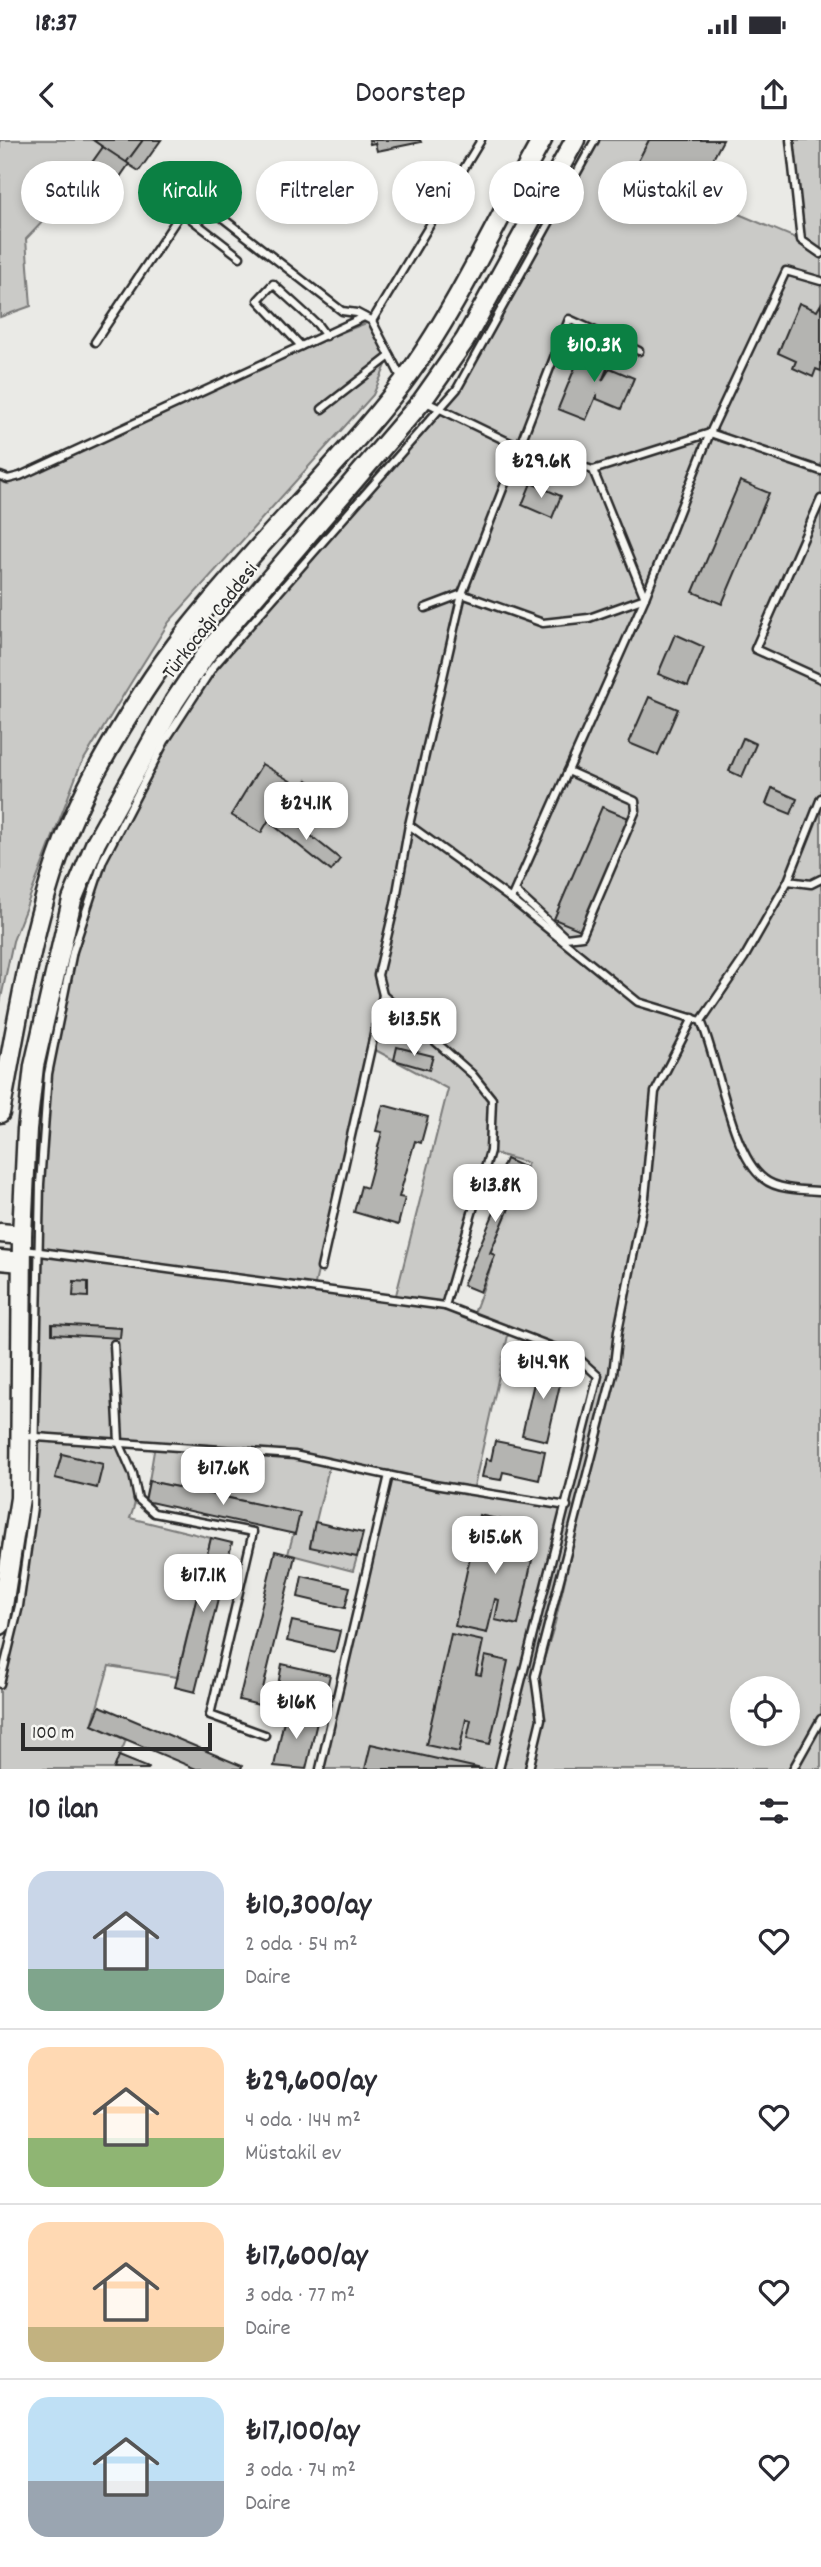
<!DOCTYPE html>
<html lang="tr">
<meta charset="utf-8">
<style>
body{margin:0;font-family:Dekko,sans-serif;background:#f2f2f3;color:#2b2b33;height:100vh;display:flex;flex-direction:column;font-size:26px;white-space:nowrap}
*{box-sizing:border-box;margin:0}
p{font-size:23px;color:#7c7c81}
.icon{flex:none;width:38px;height:38px;fill:none;stroke:currentColor;stroke-width:2;stroke-linecap:round;stroke-linejoin:round}
.map{position:relative;height:1629px;overflow:hidden}
.details{display:flex;flex-direction:column;background:#fff;flex:1}
.details>*{flex:none}
.banner{position:absolute;left:21px;top:21px;width:780px;height:63px;display:flex;gap:14px}
.buttons{position:absolute;left:730px;top:1536px;display:grid;gap:14px}
.buttons a{display:grid;place-items:center;width:70px;height:70px;border-radius:50%;background:#fff;box-shadow:0 4px 10px #0003;font-size:35px}
.scale{position:absolute;left:21px;bottom:18px;width:191px;box-sizing:border-box;padding-left:7px;border:4px solid #2b2b2b;border-top:0;font-size:19px;line-height:24px;white-space:nowrap;color:#2b2b2b;-webkit-text-stroke:5px #f6f6f2;paint-order:stroke}
.price{position:absolute;translate:-50% -60px;padding:0 16px;border-radius:14px;background:#fff;color:#222;font-size:23px;line-height:46px;filter:drop-shadow(0 2px 4px #0008)}
.price::after{content:'';position:absolute;left:50%;top:42px;width:21px;height:16px;margin-left:-10px;background:inherit;clip-path:polygon(0 0,100% 0,50% 100%)}
.price.selected{background:#0b8043;color:#fff}
ul{padding:0;list-style:none}
li{display:flex;align-items:center;gap:21px;height:175px;padding:0 28px}
li+li{border-top:2px solid #e1e1e2}
li span{display:grid;place-items:center;flex:none;width:196px;height:140px;border-radius:21px;color:#555}
li>.icon{margin-inline-start:auto}
span .icon{width:84px;height:84px;fill:#fffc;stroke-width:1}
li b{font-size:30px}
h2{display:flex;justify-content:space-between;align-items:center;height:84px;padding:0 28px;font-size:30px}
.pill{padding:0 24px;border-radius:32px;background:#fff;box-shadow:0 4px 10px #0003;font-size:24px;line-height:63px}
.pill.selected{background:#0b8043;color:#fff}
.status{display:flex;justify-content:space-between;align-items:center;height:49px;padding:0 35px;background:#fff;direction:ltr}
.status svg{height:19px;fill:currentColor}
header{display:flex;justify-content:space-between;align-items:center;height:91px;padding:0 28px;background:#fff;font-size:32px;font-weight:600}
.map>svg:first-child{display:block}
.green{fill:#cacac7;stroke:#7a7a79;stroke-width:2;fill-rule:evenodd}
.building{fill:#b4b4b1;stroke:#2b2b2b;stroke-width:2}
.lines{fill:none;stroke-linecap:round;stroke-linejoin:round}
.service-casing{stroke:#2b2b2b;stroke-width:11}
.secondary-casing{stroke:#2b2b2b;stroke-width:23}
.service{stroke:#f6f6f2;stroke-width:6}
.secondary{stroke:#f6f6f2;stroke-width:18}
.labels{text-anchor:middle;stroke-width:5;stroke-linejoin:round;paint-order:stroke}
.street-label{font-size:21px;fill:#2b2b2b;stroke:#f6f6f2}
</style>
<div class="status"><b>18:37</b><svg viewBox="0 0 49 12"><path d="M0 12V9h3v3zM5 12V6h3v6zM10 12V3h3v9zM15 12V0h3v12zM26 1h20v11H26zM47 4h2v5h-2z"/></svg></div>
<header><svg class="icon" aria-label="back" viewBox="0 0 24 24"><path d="M15 5l-7 7 7 7"/></svg>Doorstep<svg class="icon" aria-label="share" viewBox="0 0 24 24"><path d="M12 15V3M7 8l5-5 5 5M5 13v7h14v-7"/></svg></header>
<div class="map">
<svg width="821" height="1629" viewBox="0 0 821 1629">
<rect width="100%" height="100%" fill="#eaeae6"/>
<filter id="ink" filterUnits="userSpaceOnUse"><feTurbulence type="fractalNoise" baseFrequency=".0143" numOctaves="2"/><feDisplacementMap in="SourceGraphic" scale="14" xChannelSelector="R" yChannelSelector="G"/><feConvolveMatrix kernelMatrix="1 2 1 2 8 2 1 2 1" color-interpolation-filters="sRGB"/></filter>
<g filter="url(#ink)">
<g class="green">
<polygon points="0,0 93,0 103,7 71,52 26,99 31,166 0,177"/>
<path d="M595,0H649L636,26L694,55L800,100L790,0H821V1629H320L389,1335L330,1323L310,1406L357,1417L353,1431L288,1414L299,1373L149,1341L155,1305L120,1302C132,1331 143,1348 130,1378L211,1398L177,1537L109,1526L92,1585L126,1600L114,1629H0V1544L19,1466L33,1367L39,1112L48,934L73,811L103,720L165,601L213,527L457,249ZM370,907L448,949L395,1159L314,1148ZM490,1012L528,1023L490,1113L495,1116L473,1176L445,1166ZM509,1191L576,1216L598,1236L567,1366L473,1351ZM605,1265L555,1483L538,1539L536,1534ZM742,1549H788V1594H742Z"/>
<polygon points="372,181 390,216 373,255 169,482 132,541 80,626 13,801 0,863 0,336 8,339 281,215"/>
</g>
<g class="building">
<polygon points="93,0 143,0 126,23"/>
<polygon points="143,0 161,0 139,31 126,23"/>
<polygon points="369,0 420,0 421,2 377,11 375,3 370,4"/>
<polygon points="649,0 723,0 694,55 636,25"/>
<polygon points="103,7 129,24 97,70 71,52"/>
<polygon points="799,163 817,171 821,164 821,231 816,229 813,237 793,228 796,221 778,213"/>
<polygon points="585,203 613,214 602,241 610,228 634,238 621,269 597,259 597,254 586,280 558,269"/>
<polygon points="740,341 769,353 722,464 693,452"/>
<polygon points="531,343 561,356 552,378 522,365"/>
<polygon points="675,494 704,507 688,546 658,534"/>
<polygon points="649,557 678,569 658,615 629,603"/>
<polygon points="743,598 756,604 742,637 729,631"/>
<polygon points="262,624 292,642 261,693 231,675"/>
<polygon points="307,640 315,646 289,679 281,672"/>
<polygon points="772,648 797,659 791,674 766,664"/>
<polygon points="602,667 631,679 583,791 554,779"/>
<polygon points="281,672 340,719 331,731 272,684"/>
<polygon points="397,907 433,916 429,930 394,920"/>
<polygon points="383,965 428,977 421,1003 415,1001 399,1057 405,1058 398,1085 354,1072 361,1046 367,1048 382,992 376,991"/>
<polygon points="506,1019 526,1028 490,1113 495,1115 480,1152 463,1145 501,1056 492,1052"/>
<polygon points="74,1141 88,1142 88,1157 73,1156"/>
<polygon points="52,1184 121,1188 120,1198 52,1194"/>
<polygon points="539,1221 564,1227 547,1301 522,1295"/>
<polygon points="495,1301 545,1311 539,1340 503,1332 501,1340 482,1337 486,1319 491,1320"/>
<polygon points="62,1314 103,1324 97,1348 55,1338"/>
<polygon points="149,1341 300,1373 295,1394 145,1361"/>
<polygon points="479,1375 511,1382 504,1415 509,1416 513,1396 536,1401 518,1485 495,1480 499,1460 495,1459 487,1493 455,1486"/>
<polygon points="315,1382 363,1393 357,1417 310,1407"/>
<polygon points="211,1398 232,1403 195,1552 175,1547"/>
<polygon points="275,1411 295,1416 259,1565 239,1560"/>
<polygon points="302,1436 350,1447 345,1468 298,1457"/>
<polygon points="292,1481 340,1491 335,1512 287,1501"/>
<polygon points="451,1494 483,1501 476,1534 481,1535 485,1516 508,1521 490,1604 467,1599 471,1580 466,1579 459,1612 426,1605"/>
<polygon points="282,1524 330,1535 325,1556 278,1545"/>
<polygon points="100,1566 242,1626 241,1629 196,1629 92,1585"/>
<polygon points="286,1571 318,1578 306,1629 274,1626"/>
<polygon points="371,1604 482,1629 365,1629"/>
<polygon points="119,1616 149,1628 148,1629 114,1629"/>
</g>
<g class="lines">
<g class="service-casing">
<g id="service">
<polyline points="790,0 801,100 821,114"/>
<polyline points="202,42 193,55 342,171 357,173 372,181 402,239"/>
<polyline points="182,72 240,117"/>
<polyline points="372,181 481,0"/>
<polyline points="95,202 193,55"/>
<polyline points="301,206 258,160 273,144 317,184 326,196"/>
<polyline points="424,261 521,308 593,330 710,293 821,331"/>
<polyline points="322,269 390,216"/>
<polyline points="0,336 8,339 20,336 364,177"/>
<polyline points="821,359 755,509 821,539"/>
<polyline points="425,468 462,454 543,483 589,478 645,458 593,330"/>
<path d="M409,685L511,759L638,862L701,881C718,919 731,1015 764,1039C777,1050 804,1050 821,1051"/>
<polyline points="788,741 811,744 821,739"/>
<polyline points="515,751 566,798 582,796 636,670 635,661 568,631"/>
<polyline points="511,759 645,458 710,293 786,131 821,141"/>
<polyline points="383,855 472,934 492,959 490,1011 445,1166"/>
<polyline points="701,881 744,818 788,741 821,658"/>
<polyline points="25,1110 445,1166 576,1216 598,1236 499,1629"/>
<polyline points="321,1128 383,855 378,835 395,764 409,685 462,454 569,179 639,211"/>
<polyline points="114,1204 119,1302 133,1334 138,1359 154,1373 253,1392 210,1575 265,1595"/>
<polyline points="22,1296 294,1315 434,1345 567,1366"/>
<polyline points="0,1544 19,1466 33,1367 40,1044 48,934 73,811 103,720 165,601 213,527 457,249 595,0"/>
<polyline points="320,1629 389,1335"/>
<polyline points="529,1629 541,1579 535,1536 613,1234 618,1191 645,1057 655,952 693,878"/>
<polyline points="793,1629 821,1579"/>
</g>
</g>
<g class="secondary-casing">
<g id="secondary">
<path d="M0,973C22,858 37,740 94,635C121,586 152,535 187,491C255,405 336,329 403,242C456,171 498,78 542,0"/>
<polyline points="0,1093 22,1095"/>
<polyline points="0,1120 21,1122"/>
<polyline points="0,1485 20,1358 22,1095 27,989 34,926 72,760 96,702 174,562 208,511 422,261 465,200 575,0"/>
</g>
</g>
<use href="#service" class="service"/>
<use href="#secondary" class="secondary"/>
</g>
</g>
<g class="labels">
<g class="street-label">
<text transform="translate(209 480) rotate(-52)" y="7">Türkocağı Caddesi</text>
</g>
</g>
</svg>
<div class="buttons">
<a><svg class="icon" aria-label="locate" viewBox="0 0 24 24"><circle cx="12" cy="12" r="6"/><path d="M12 2v4M12 18v4M2 12h4M18 12h4"/></svg></a>
</div>
<div class="scale">100 m</div>
<b class="price selected" style="left:594px;top:244px">₺10.3K</b>
<b class="price" style="left:541px;top:360px">₺29.6K</b>
<b class="price" style="left:306px;top:702px">₺24.1K</b>
<b class="price" style="left:414px;top:918px">₺13.5K</b>
<b class="price" style="left:495px;top:1084px">₺13.8K</b>
<b class="price" style="left:543px;top:1261px">₺14.9K</b>
<b class="price" style="left:223px;top:1367px">₺17.6K</b>
<b class="price" style="left:495px;top:1436px">₺15.6K</b>
<b class="price" style="left:203px;top:1474px">₺17.1K</b>
<b class="price" style="left:296px;top:1601px">₺16K</b>
<div class="banner">
<a class="pill">Satılık</a>
<a class="pill selected">Kiralık</a>
<a class="pill">Filtreler</a>
<a class="pill">Yeni</a>
<a class="pill">Daire</a>
<a class="pill">Müstakil ev</a>
</div>
</div>
<section class="details">
<h2>10 ilan<svg class="icon" aria-label="filters" viewBox="0 0 24 24"><path d="M4 7h16M4 17h16"/><circle cx="9" cy="7" r="2"/><circle cx="15" cy="17" r="2"/></svg></h2>
<ul>
<li><span style="background:linear-gradient(#c9d6e8 70%,#7fa58c 0)"><svg class="icon" aria-label="home" viewBox="0 0 24 24"><path d="M3 11l9-7 9 7M6 9v11h12V9"/></svg></span><div><b>₺10,300/ay</b><p>2 oda · 54 m²</p><p>Daire</p></div><svg class="icon" aria-label="heart" viewBox="0 0 24 24"><path d="M12 20l-8-8c-3-5 5-10 8-4 3-6 11-1 8 4z"/></svg></li>
<li><span style="background:linear-gradient(#ffd9b3 65%,#8fb573 0)"><svg class="icon" aria-label="home" viewBox="0 0 24 24"><path d="M3 11l9-7 9 7M6 9v11h12V9"/></svg></span><div><b>₺29,600/ay</b><p>4 oda · 144 m²</p><p>Müstakil ev</p></div><svg class="icon" aria-label="heart" viewBox="0 0 24 24"><path d="M12 20l-8-8c-3-5 5-10 8-4 3-6 11-1 8 4z"/></svg></li>
<li><span style="background:linear-gradient(#ffd9b3 75%,#c2b280 0)"><svg class="icon" aria-label="home" viewBox="0 0 24 24"><path d="M3 11l9-7 9 7M6 9v11h12V9"/></svg></span><div><b>₺17,600/ay</b><p>3 oda · 77 m²</p><p>Daire</p></div><svg class="icon" aria-label="heart" viewBox="0 0 24 24"><path d="M12 20l-8-8c-3-5 5-10 8-4 3-6 11-1 8 4z"/></svg></li>
<li><span style="background:linear-gradient(#bfe0f5 60%,#9aa5b1 0)"><svg class="icon" aria-label="home" viewBox="0 0 24 24"><path d="M3 11l9-7 9 7M6 9v11h12V9"/></svg></span><div><b>₺17,100/ay</b><p>3 oda · 74 m²</p><p>Daire</p></div><svg class="icon" aria-label="heart" viewBox="0 0 24 24"><path d="M12 20l-8-8c-3-5 5-10 8-4 3-6 11-1 8 4z"/></svg></li>
</ul>
</section>
